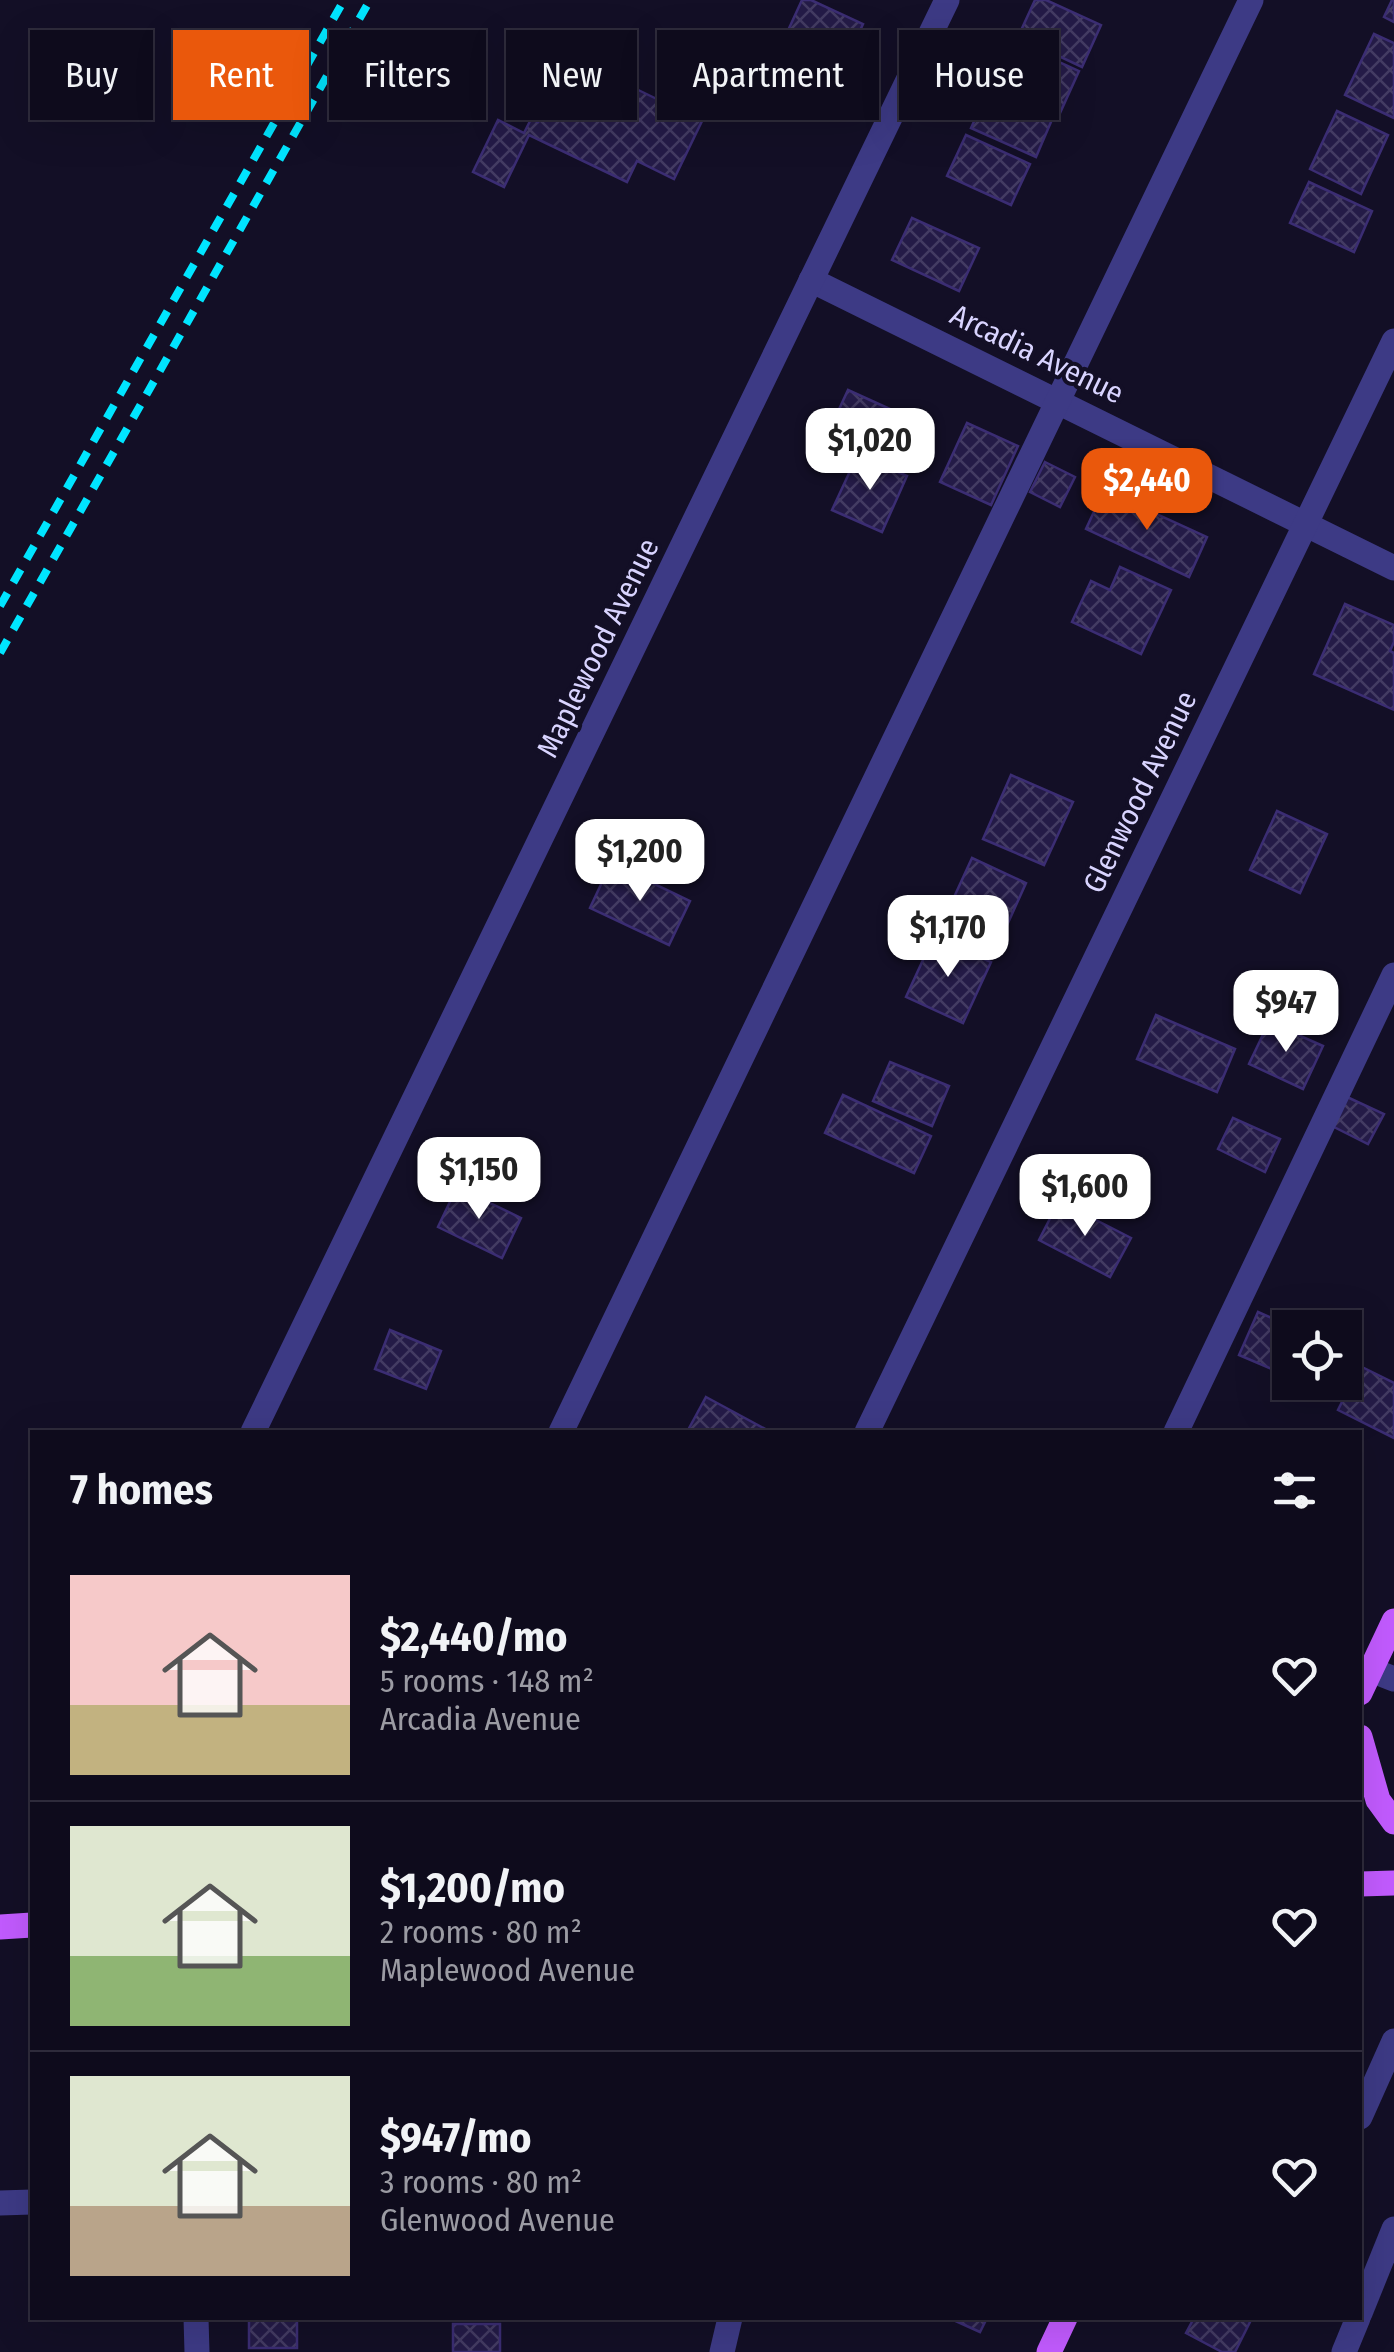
<!DOCTYPE html>
<meta charset="utf-8">
<style>
body{margin:0;font-family:"Fira Sans Condensed",sans-serif;background:#1c1929;color:#f1f3f6;height:100vh;display:flex;flex-direction:column;font-size:38px;white-space:nowrap}
*{box-sizing:border-box;margin:0}
p{font-size:32px;color:#9b9ba3}
.icon{flex:none;width:55px;height:55px;fill:none;stroke:currentColor;stroke-width:2;stroke-linecap:round;stroke-linejoin:round}
.map{position:relative;flex:1;overflow:hidden}
.sheet{position:absolute;left:30px;top:1430px;width:1332px;height:890px;display:flex;flex-direction:column;background:#0e0b1c;border-radius:0px;box-shadow:0 10px 40px #0002,0 0 0 2px #2e2b3b}
.sheet>*{flex:none}
.hud{position:absolute;left:30px;top:30px;width:1335px;height:90px;display:flex;gap:20px}
.tools{position:absolute;left:1272px;top:1310px;display:grid;gap:20px}
.tools a{display:grid;place-items:center;width:90px;height:90px;border-radius:0px;background:#0e0b1c;box-shadow:0 10px 40px #0002,0 0 0 2px #2e2b3b;font-size:50px}
.price{position:absolute;translate:-50% -85px;padding:0 22px;border-radius:20px;background:#fff;color:#222;font-size:32px;line-height:65px;filter:drop-shadow(0 2px 5px #0008)}
.price::after{content:'';position:absolute;left:50%;top:60px;width:30px;height:22px;margin-left:-15px;background:inherit;clip-path:polygon(0 0,100% 0,50% 100%)}
.price.on{background:#ea580c;color:#fff}
ul{padding:0;list-style:none}
li{display:flex;align-items:center;gap:30px;height:250px;padding:0 40px}
li+li{border-top:2px solid #2e2b3b}
li span{display:grid;place-items:center;flex:none;width:280px;height:200px;border-radius:0px;color:#555}
li>.icon{margin-inline-start:auto}
span .icon{width:120px;height:120px;fill:#fffc;stroke-width:1}
li b{font-size:42px}
h2{display:flex;justify-content:space-between;align-items:center;height:120px;padding:0 40px;font-size:42px}
.tag{padding:0 35px;border-radius:0px;background:#0e0b1c;box-shadow:0 10px 40px #0002,0 0 0 2px #2e2b3b;font-size:35px;line-height:90px}
.tag.on{background:#ea580c;color:#fff}
.map>svg:first-child{display:block}
.building{fill:url(#building-cross-hatch);stroke:#3b2d73;stroke-width:2.5}
.lines{fill:none;stroke-linecap:round;stroke-linejoin:round}
.minor{stroke:#3d3a85;stroke-width:25}
.major{stroke:#c25bff;stroke-width:25}
.rail{stroke:#00e5ff;stroke-width:8;stroke-dasharray:15 12;stroke-linecap:butt}
.labels{text-anchor:middle;stroke-width:8;stroke-linejoin:round;paint-order:stroke}
.street-label{font-size:30px;fill:#d9d4ff;stroke:#130f26}
</style>
<div class="map">
<svg width="1394" height="2352" viewBox="0 0 1394 2352">
<defs>
<pattern id="building-cross-hatch" width="8" height="8" patternUnits="userSpaceOnUse" patternTransform="scale(2.5)"><rect width="8" height="8" fill="#241b47"/><path d="M0 0l8 8M0 8l8-8" fill="none" stroke="#433b63"/></pattern>
</defs>
<rect width="100%" height="100%" fill="#130f26"/>
<g class="building">
<polygon points="802,0 811,0 863,24 845,62 786,35"/>
<polygon points="1035,0 1046,0 1101,25 1082,67 1018,37"/>
<polygon points="1392,0 1394,0 1394,22 1384,17"/>
<polygon points="1374,34 1394,43 1394,118 1345,95"/>
<polygon points="1015,42 1079,71 1060,113 996,84"/>
<polygon points="628,85 702,121 674,179 637,161 627,182 529,135 504,187 473,172 498,120 524,133 531,119 538,122 549,100 583,117 598,87 622,99"/>
<polygon points="990,86 1054,115 1036,157 971,128"/>
<polygon points="1337,111 1388,135 1361,194 1310,169"/>
<polygon points="966,135 1030,164 1011,205 947,176"/>
<polygon points="1309,182 1372,211 1354,252 1290,223"/>
<polygon points="912,218 979,248 959,291 892,260"/>
<polygon points="848,390 914,420 896,461 829,431"/>
<polygon points="967,423 1018,446 991,505 940,482"/>
<polygon points="858,454 907,476 882,532 832,510"/>
<polygon points="1045,462 1075,477 1060,507 1030,492"/>
<polygon points="1104,490 1207,537 1189,577 1086,529"/>
<polygon points="1120,567 1171,590 1141,654 1072,622 1091,581 1110,590"/>
<polygon points="1345,604 1394,625 1394,642 1390,651 1394,653 1394,710 1314,674"/>
<polygon points="1011,775 1073,802 1044,865 983,839"/>
<polygon points="1277,811 1327,834 1300,893 1250,870"/>
<polygon points="972,858 1026,883 999,943 944,919"/>
<polygon points="611,863 690,901 669,945 590,908"/>
<polygon points="934,936 991,962 963,1023 906,997"/>
<polygon points="1156,1015 1235,1049 1217,1092 1137,1059"/>
<polygon points="1269,1022 1323,1046 1303,1089 1249,1064"/>
<polygon points="890,1062 949,1086 932,1126 873,1101"/>
<polygon points="843,1095 931,1136 914,1173 825,1133"/>
<polygon points="1347,1097 1384,1114 1368,1144 1332,1126"/>
<polygon points="1233,1118 1280,1139 1265,1172 1218,1149"/>
<polygon points="457,1187 521,1218 502,1258 438,1227"/>
<polygon points="1059,1201 1131,1238 1110,1277 1039,1240"/>
<polygon points="1258,1312 1292,1327 1274,1370 1239,1355"/>
<polygon points="390,1330 441,1351 426,1389 375,1369"/>
<polygon points="1360,1366 1394,1383 1394,1438 1338,1410"/>
<polygon points="706,1397 769,1431 768,1432 687,1432"/>
<rect x="249" y="2318" width="48" height="30"/>
<polygon points="949,2318 987,2318 980,2332"/>
<polygon points="1194,2318 1252,2318 1235,2352 1222,2352 1186,2333"/>
<rect x="453" y="2324" width="47" height="28"/>
</g>
<g class="lines">
<g class="minor">
<polyline points="811,280 1394,568"/>
<polyline points="253,1432 947,0"/>
<polyline points="561,1432 1251,0"/>
<polyline points="867,1432 1394,341"/>
<polyline points="1176,1432 1394,975"/>
<polyline points="1371,1670 1394,1679"/>
<polyline points="1360,2117 1394,2041"/>
<polyline points="0,2203 32,2202"/>
<polyline points="1360,2313 1394,2229"/>
<polyline points="196,2318 197,2352"/>
<polyline points="722,2352 730,2318"/>
<polyline points="1344,2352 1358,2318"/>
</g>
<g class="major">
<polyline points="1360,1693 1394,1621"/>
<polyline points="1360,1737 1378,1800 1394,1822"/>
<polyline points="1360,1884 1394,1883"/>
<polyline points="0,1927 32,1925"/>
<polyline points="1049,2352 1065,2318"/>
</g>
<g class="rail">
<polyline points="0,606 344,0"/>
<polyline points="0,653 370,0"/>
</g>
</g>
<g class="labels">
<g class="street-label">
<text transform="translate(1037 354) rotate(26)" y="10">Arcadia Avenue</text>
<text transform="translate(598 648) rotate(-64)" y="10">Maplewood Avenue</text>
<text transform="translate(1140 792) rotate(-64)" y="10">Glenwood Avenue</text>
</g>
</g>
</svg>
<div class="tools">
<a><svg class="icon" aria-label="locate" viewBox="0 0 24 24"><circle cx="12" cy="12" r="6"/><path d="M12 2v4M12 18v4M2 12h4M18 12h4"/></svg></a>
</div>
<b class="price" style="left:870px;top:493px">$1,020</b>
<b class="price on" style="left:1147px;top:533px">$2,440</b>
<b class="price" style="left:640px;top:904px">$1,200</b>
<b class="price" style="left:948px;top:980px">$1,170</b>
<b class="price" style="left:1286px;top:1055px">$947</b>
<b class="price" style="left:479px;top:1222px">$1,150</b>
<b class="price" style="left:1085px;top:1239px">$1,600</b>
<div class="hud">
<a class="tag">Buy</a>
<a class="tag on">Rent</a>
<a class="tag">Filters</a>
<a class="tag">New</a>
<a class="tag">Apartment</a>
<a class="tag">House</a>
</div>
<section class="sheet">
<h2>7 homes<svg class="icon" aria-label="filters" viewBox="0 0 24 24"><path d="M4 7h16M4 17h16"/><circle cx="9" cy="7" r="2"/><circle cx="15" cy="17" r="2"/></svg></h2>
<ul>
<li><span style="background:linear-gradient(#f6c9c9 65%,#c2b280 0)"><svg class="icon" aria-label="home" viewBox="0 0 24 24"><path d="M3 11l9-7 9 7M6 9v11h12V9"/></svg></span><div><b>$2,440/mo</b><p>5 rooms · 148 m²</p><p>Arcadia Avenue</p></div><svg class="icon" aria-label="heart" viewBox="0 0 24 24"><path d="M12 20l-8-8c-3-5 5-10 8-4 3-6 11-1 8 4z"/></svg></li>
<li><span style="background:linear-gradient(#dfe7d0 65%,#8fb573 0)"><svg class="icon" aria-label="home" viewBox="0 0 24 24"><path d="M3 11l9-7 9 7M6 9v11h12V9"/></svg></span><div><b>$1,200/mo</b><p>2 rooms · 80 m²</p><p>Maplewood Avenue</p></div><svg class="icon" aria-label="heart" viewBox="0 0 24 24"><path d="M12 20l-8-8c-3-5 5-10 8-4 3-6 11-1 8 4z"/></svg></li>
<li><span style="background:linear-gradient(#dfe7d0 65%,#b9a48a 0)"><svg class="icon" aria-label="home" viewBox="0 0 24 24"><path d="M3 11l9-7 9 7M6 9v11h12V9"/></svg></span><div><b>$947/mo</b><p>3 rooms · 80 m²</p><p>Glenwood Avenue</p></div><svg class="icon" aria-label="heart" viewBox="0 0 24 24"><path d="M12 20l-8-8c-3-5 5-10 8-4 3-6 11-1 8 4z"/></svg></li>
</ul>
</section>
</div>
